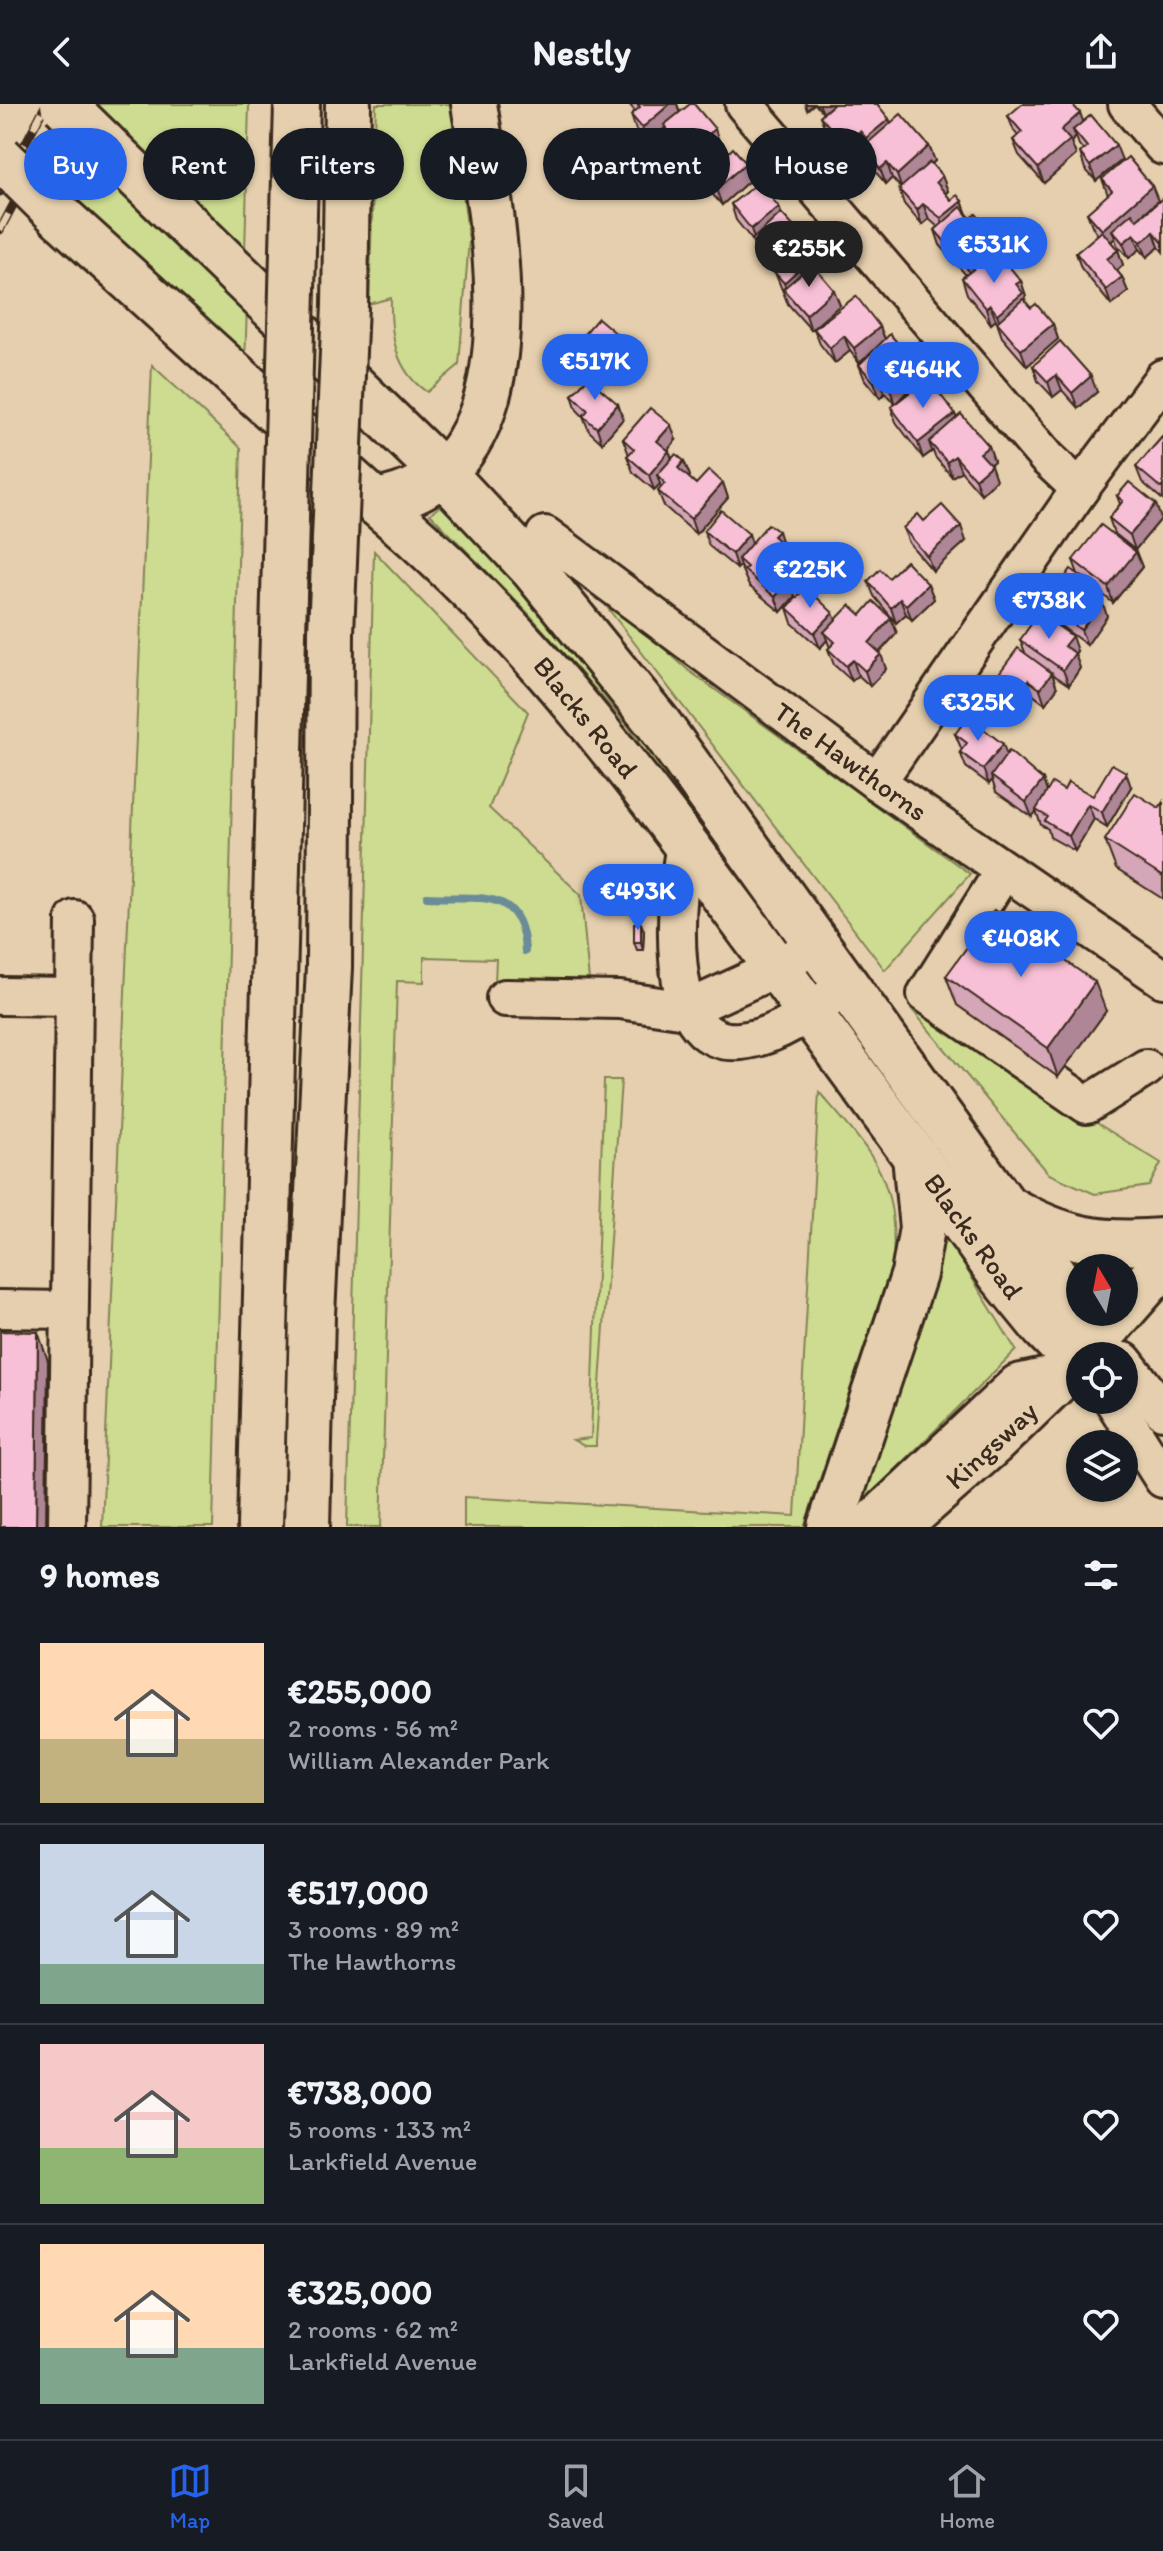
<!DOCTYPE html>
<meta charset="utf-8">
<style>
body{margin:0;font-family:Itim,sans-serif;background:#242831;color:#f1f3f6;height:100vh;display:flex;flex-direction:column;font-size:30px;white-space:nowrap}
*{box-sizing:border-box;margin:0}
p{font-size:26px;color:#9ea1a6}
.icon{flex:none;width:44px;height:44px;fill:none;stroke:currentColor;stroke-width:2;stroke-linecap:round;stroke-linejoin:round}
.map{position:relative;height:1423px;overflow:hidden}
.details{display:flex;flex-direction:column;background:#171b24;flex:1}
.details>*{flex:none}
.guide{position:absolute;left:24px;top:24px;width:1116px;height:72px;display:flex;gap:16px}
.needle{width:52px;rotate:350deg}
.tools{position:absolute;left:1066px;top:1150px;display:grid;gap:16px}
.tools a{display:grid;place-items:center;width:72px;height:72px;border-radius:50%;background:#171b24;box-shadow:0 2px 6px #0004;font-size:40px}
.price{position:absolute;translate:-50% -68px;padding:0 18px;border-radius:28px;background:#2563eb;color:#fff;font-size:26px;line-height:52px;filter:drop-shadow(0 2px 4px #0008)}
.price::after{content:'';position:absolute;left:50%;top:48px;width:24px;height:18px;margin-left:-12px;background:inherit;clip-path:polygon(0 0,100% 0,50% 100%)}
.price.on{background:#222;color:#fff}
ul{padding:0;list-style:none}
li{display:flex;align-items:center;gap:24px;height:200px;padding:0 40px}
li+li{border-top:2px solid #363941}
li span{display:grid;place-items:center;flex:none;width:224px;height:160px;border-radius:0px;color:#555}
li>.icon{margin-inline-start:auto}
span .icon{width:96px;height:96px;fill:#fffc;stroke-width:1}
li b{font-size:34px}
h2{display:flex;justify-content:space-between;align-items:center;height:96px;padding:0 40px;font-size:34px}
.pill{padding:0 28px;border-radius:36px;background:#171b24;box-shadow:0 2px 6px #0004;font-size:28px;line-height:72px}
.pill.on{background:#2563eb;color:#fff}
header{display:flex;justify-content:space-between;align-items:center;height:104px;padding:0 40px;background:#171b24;font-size:36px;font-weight:800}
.dock{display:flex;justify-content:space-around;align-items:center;height:112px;border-top:2px solid #363941;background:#171b24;font-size:22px;color:#9ea1a6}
.dock a{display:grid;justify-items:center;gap:4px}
.dock .on{color:#2563eb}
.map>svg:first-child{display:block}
.green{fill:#cddc90;stroke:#848357;stroke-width:2}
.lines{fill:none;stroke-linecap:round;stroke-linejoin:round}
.stream{stroke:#6a8b98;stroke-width:8}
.minor-casing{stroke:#3b2a1e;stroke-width:42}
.major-casing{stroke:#3b2a1e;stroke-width:50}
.highway-casing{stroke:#3b2a1e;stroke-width:50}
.minor{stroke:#e5cfae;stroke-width:36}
.major{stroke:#e5cfae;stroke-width:44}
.highway{stroke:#e5cfae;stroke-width:44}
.rail-casing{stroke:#3b2a1e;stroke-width:9}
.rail{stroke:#e5cfae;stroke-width:6;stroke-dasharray:18;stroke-linecap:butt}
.highway-bridge-casing{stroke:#3b2a1e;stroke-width:50;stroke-linecap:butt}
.highway-bridge{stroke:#e5cfae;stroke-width:44}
.wall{fill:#d5a5b8;stroke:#3b2a1e;stroke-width:2}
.shaded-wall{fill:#ae8696;stroke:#3b2a1e;stroke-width:2}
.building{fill:#f8c0d6;stroke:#3b2a1e;stroke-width:2}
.labels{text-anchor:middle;stroke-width:6;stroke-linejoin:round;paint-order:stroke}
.street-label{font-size:28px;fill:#3b2a1e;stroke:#e5cfae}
</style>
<header><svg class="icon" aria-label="back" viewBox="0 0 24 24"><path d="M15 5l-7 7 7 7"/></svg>Nestly<svg class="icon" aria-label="share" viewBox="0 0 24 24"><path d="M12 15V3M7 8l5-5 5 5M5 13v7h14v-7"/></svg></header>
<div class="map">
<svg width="1163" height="1423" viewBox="0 0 1163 1423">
<rect width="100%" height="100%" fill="#e5cfae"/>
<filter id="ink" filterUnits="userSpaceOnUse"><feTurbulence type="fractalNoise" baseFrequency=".0125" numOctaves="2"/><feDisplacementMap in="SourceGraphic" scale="16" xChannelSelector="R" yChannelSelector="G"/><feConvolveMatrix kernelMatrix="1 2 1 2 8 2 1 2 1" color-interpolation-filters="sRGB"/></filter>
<g filter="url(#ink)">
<g class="green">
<polygon points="95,0 249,0 245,148"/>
<path d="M376,0H451L469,136L459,261L427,288C395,267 390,230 391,194L369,200Z"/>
<polygon points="83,43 247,201 245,260 62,84"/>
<polygon points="152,261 241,344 213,1423 102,1423"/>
<polygon points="447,397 634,615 689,707 684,710 629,623 527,508 430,410"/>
<polygon points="374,447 528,608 489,704 581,791 589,877 495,878 496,855 424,853 424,878 397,877 381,1423 347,1423"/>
<polygon points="584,473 688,566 970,770 885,866"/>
<polygon points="909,902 1161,1059 1149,1082 1095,1090 1049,1070"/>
<polygon points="604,976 621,976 596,1338 596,1342 584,1342 573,1336 591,1334"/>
<path d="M819,988C872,1049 898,1072 893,1157L804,1423H464V1393L795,1412Z"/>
<polygon points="942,1125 1016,1246 856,1405"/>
</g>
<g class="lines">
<path class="stream" d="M427,793C478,796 522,781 525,847"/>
<g class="minor-casing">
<g id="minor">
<polyline points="744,0 1047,354 1080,385"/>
<polyline points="1127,0 1163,42"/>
<polyline points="545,431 877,678 1163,875"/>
<polyline points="877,678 1080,385 1163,274"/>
<path d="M685,739C677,787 657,945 740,937C781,933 815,904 847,880"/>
<polyline points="1004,766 926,890 1087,1001 1146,964"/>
<polyline points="0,892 74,893"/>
<polyline points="505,894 620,896 686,906 777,864 818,839"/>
<polyline points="0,1205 69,1206"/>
<polyline points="1124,1257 1163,1307"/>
<polyline points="1113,1296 1163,1375"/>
<polyline points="67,1423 75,815"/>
<polyline points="864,1423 1017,1279 1067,1268"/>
</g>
</g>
<g class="major-casing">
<g id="major">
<polyline points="444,370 533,465 658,619 1080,1207"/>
<path d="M375,398C528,525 641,679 758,838C839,949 921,1059 1000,1170L1044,1224L1077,1258"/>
<path d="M1009,1105C1064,1136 1100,1142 1163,1137"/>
<polyline points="1083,1252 1163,1161"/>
<polyline points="830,1423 914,1170 922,1124 915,1052"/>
<polyline points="898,1423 994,1338 1080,1255"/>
</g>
</g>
<g class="highway-casing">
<g id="highway">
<polyline points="103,39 444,370"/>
<polyline points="294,109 297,0"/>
<path d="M62,114L375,398C548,371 493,119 474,0"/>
<polyline points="345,201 348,0"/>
<polyline points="260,1423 286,414"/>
<polyline points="307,1423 312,1211 329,863 331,528"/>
</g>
</g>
<use href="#minor" class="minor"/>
<use href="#major" class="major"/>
<use href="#highway" class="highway"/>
<g class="rail-casing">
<g id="rail">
<polyline points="0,88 46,0"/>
<polyline points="0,126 66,0"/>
</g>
</g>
<use href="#rail" class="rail"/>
<g class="highway-bridge-casing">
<g id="highway-bridge">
<polyline points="63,0 103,39"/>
<polyline points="0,53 62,114"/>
<polyline points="286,414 294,109"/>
<polyline points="331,528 345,201"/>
</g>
</g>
<use href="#highway-bridge" class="highway-bridge"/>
</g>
<g class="wall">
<polygon points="629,0 677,0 680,8 719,38 729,48 746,59 752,74 722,101 699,75 694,61 669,81 657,66 651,50 669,36 665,24 648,39 636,26 631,11 635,7"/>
<polygon points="815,0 877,0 889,15 891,19 929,42 935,57 932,60 942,72 948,87 945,90 951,96 962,97 967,110 998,144 992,150 995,161 1021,177 1026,192 1025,193 1026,199 1031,204 1053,220 1058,235 1027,262 1002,233 996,216 991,220 967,190 962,174 966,171 940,141 935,126 938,123 929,115 922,121 904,100 899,85 900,83 892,74 886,80 868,59 863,45 850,56 826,27 820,12 823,9"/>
<polygon points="1080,9 1083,18 1122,56 1096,77 1085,65 1080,49 1083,46 1079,41 1076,33 1071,38 1076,51 1044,79 1019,51 1013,36 1018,32 1014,27 1008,12"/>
<polygon points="1102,75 1152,82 1158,97 1137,116 1163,94 1163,148 1159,143 1147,153 1140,145 1129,154 1117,141 1115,134 1111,138 1118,146 1123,161 1117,167 1122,173 1128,188 1111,201 1081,164 1076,149 1098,131 1093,124 1087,109 1108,91"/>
<polygon points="731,100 779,103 781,109 801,139 798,141 811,154 813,162 840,201 811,226 788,200 776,171 757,151 752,136 736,116"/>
<polygon points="880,223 885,235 920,274 900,296 957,314 989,342 994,357 990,360 996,376 981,390 961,367 952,373 935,353 933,347 923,354 896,318 891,303 895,300 885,289 880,294 865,276 859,261 867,253 859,259 850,247 835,259 820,240 814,225"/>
<polygon points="573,243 623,246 599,275 579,259"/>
<polygon points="1033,262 1097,288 1078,304 1062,286 1053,293 1038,277"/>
<polygon points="572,291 618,300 623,315 602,339 589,327 583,312 577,306"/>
<polygon points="1163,332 1163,396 1142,378 1136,363"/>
<polygon points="623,335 676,336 668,346 672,354 684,357 690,372 689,374 696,380 723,379 728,394 696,430 664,402 658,387 661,383 660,380 654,386 633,368 627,352 629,351"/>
<polygon points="1117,392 1161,415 1135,446 1114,429 1109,414 1120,400"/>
<polygon points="924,417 966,437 933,467 909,439 903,424"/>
<polygon points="704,427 752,438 783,440 791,448 797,463 786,475 789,477 795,492 781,508 749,482 740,462 737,465 709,442"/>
<polygon points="1136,448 1142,463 1113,499 1095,484 1107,512 1087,541 1051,515 1046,500 1078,470 1073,456"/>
<polygon points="889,474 928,480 934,495 912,516 906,510 896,519 874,492 868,477"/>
<polygon points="787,504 836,516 861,511 897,529 879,549 886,565 870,582 858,571 852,577 834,561 828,545 830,544 827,536 820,544 792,519"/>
<polygon points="1020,536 1077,547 1075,550 1080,564 1069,581 1052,570 1057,584 1045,600 1033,591 1018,612 996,596 991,580 1025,548"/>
<polygon points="955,630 1006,650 1043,676 1047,687 1064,686 1093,692 1131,683 1107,723 1094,715 1075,747 1050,733 1048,725 1041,721 1036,707 1032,713 996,688 992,676 989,680 966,663 960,648 962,646"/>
<polygon points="1163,698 1163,795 1116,765 1105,736 1159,704"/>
<polygon points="644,827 643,846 637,846 634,838"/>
<polygon points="946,872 1106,907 1058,973 957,901"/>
</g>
<g class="shaded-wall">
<polygon points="670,0 677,0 680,11 664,21 665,24 648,39 642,24"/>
<polygon points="805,0 814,0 807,6"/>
<polygon points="819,0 834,0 823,9"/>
<polygon points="1080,9 1086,25 1073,26 1076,33 1071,38 1076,51 1044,79 1038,64 1061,26"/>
<polygon points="889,15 895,30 871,50 866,34"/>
<polygon points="715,25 720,40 669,81 664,66"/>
<polygon points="860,27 865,43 850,56 845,41"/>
<polygon points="1116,41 1122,56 1096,77 1090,62"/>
<polygon points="929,42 935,57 902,86 897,71"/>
<polygon points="746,59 752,74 722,101 716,85"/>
<polygon points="887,59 892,74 886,80 880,65"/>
<polygon points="942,72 948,87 941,93 936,78"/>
<polygon points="1152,82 1158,97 1117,132 1112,126 1115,134 1107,141 1102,126"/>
<polygon points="962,97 967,112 946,129 941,114"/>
<polygon points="923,100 929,115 922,121 917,106"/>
<polygon points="779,103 784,118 756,141 751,125"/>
<polygon points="795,124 801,139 794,145 788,130"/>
<polygon points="1154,128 1159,143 1147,153 1141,138"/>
<polygon points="992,129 998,144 992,150 995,160 973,179 967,164 983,137"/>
<polygon points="1134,130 1140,145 1129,154 1123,139"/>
<polygon points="1118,146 1123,161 1113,170 1107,155"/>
<polygon points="811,154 816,169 788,191 784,179"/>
<polygon points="1122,173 1128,188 1111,201 1106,186"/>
<polygon points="1021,177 1026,192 1025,193 1028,204 1002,225 997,210 1016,180"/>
<polygon points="834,186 840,201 811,226 806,211"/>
<polygon points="990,201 996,216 991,220 986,204"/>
<polygon points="1053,220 1058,235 1027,262 1021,246"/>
<polygon points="880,223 886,238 859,259 854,244"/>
<polygon points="618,231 623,246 599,275 594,260"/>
<polygon points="844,232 850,247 835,259 830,244"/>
<polygon points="914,259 920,274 895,300 890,285"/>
<polygon points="1056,271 1062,286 1053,293 1048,278"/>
<polygon points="1091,272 1097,288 1078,304 1072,289"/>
<polygon points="880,274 885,289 880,294 874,278"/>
<polygon points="618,300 623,315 602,339 597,324"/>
<polygon points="955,310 961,325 929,338 932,347 923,354 918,339"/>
<polygon points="671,321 676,336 663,352 657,337"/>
<polygon points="989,342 994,357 986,364 980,349"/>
<polygon points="669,347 675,363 657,371 660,380 654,386 649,371"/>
<polygon points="955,352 961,367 952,373 947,358"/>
<polygon points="684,357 690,372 683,380 678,364"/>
<polygon points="991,361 996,376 981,390 975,375"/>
<polygon points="723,379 728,394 696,430 691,415"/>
<polygon points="1156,400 1161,415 1135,446 1130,431"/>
<polygon points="961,422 966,437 933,467 927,452"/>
<polygon points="778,427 783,443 773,432"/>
<polygon points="749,430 754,445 738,455 740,462 737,465 732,450"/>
<polygon points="791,448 797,463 781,481 775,466"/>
<polygon points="1136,448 1142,463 1113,499 1108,483"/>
<polygon points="789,477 795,492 781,508 775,493"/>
<polygon points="928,480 934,495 912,516 906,501"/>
<polygon points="1094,481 1099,496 1089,488"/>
<polygon points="900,495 906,510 896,519 891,504"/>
<polygon points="1102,497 1107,512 1087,541 1081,526"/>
<polygon points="833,509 839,524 824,528 827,536 820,544 814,529"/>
<polygon points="891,514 897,529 874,554 869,539"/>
<polygon points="1072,532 1077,547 1075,550 1080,564 1069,581 1063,566 1064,542"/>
<polygon points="881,550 886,565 870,582 865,567"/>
<polygon points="853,556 858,571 852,577 846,562"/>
<polygon points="1052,569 1057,584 1045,600 1040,585"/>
<polygon points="1028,576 1033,591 1018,612 1012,596"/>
<polygon points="1003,640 1008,655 991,672 992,676 989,680 983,665"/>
<polygon points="1126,668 1131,683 1107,723 1102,708"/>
<polygon points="1043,676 1048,691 1032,713 1026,698"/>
<polygon points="1088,700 1094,715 1075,747 1069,732"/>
<polygon points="641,819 644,827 643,846 641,838"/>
<polygon points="1095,878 1106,907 1058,973 1048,944"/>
<polygon points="38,1228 48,1257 46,1423 36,1423"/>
</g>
<g class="building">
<polygon points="637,0 670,0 642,24 631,11 640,3"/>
<polygon points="690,0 694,0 715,25 664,66 651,50 673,33 664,21"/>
<polygon points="834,0 877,0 889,15 866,34 860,27 845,41 820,12"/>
<polygon points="1022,0 1072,0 1080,9 1061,26 1070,36 1038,64 1013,36 1022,28 1008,12"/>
<polygon points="901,10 929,42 897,71 887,59 880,65 862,44"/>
<polygon points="1091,11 1116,41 1090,62 1080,49 1087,43 1073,26"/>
<polygon points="719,38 729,48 733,44 746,59 716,85 694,60"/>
<polygon points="1128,53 1152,82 1102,126 1087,109 1112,87 1102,75"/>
<polygon points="930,58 942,72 936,78 951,96 957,91 962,97 941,114 923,100 917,106 899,85"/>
<polygon points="759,78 779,103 751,125 731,100"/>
<polygon points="1163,94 1163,139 1154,128 1141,138 1134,130 1123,139 1112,126 1132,109 1137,116"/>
<polygon points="961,103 970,115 976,110 992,129 983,137 990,145 967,164 935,126"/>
<polygon points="781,109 795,124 788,130 811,154 784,179 775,169 779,165 752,136"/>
<polygon points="1102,127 1118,146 1107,155 1122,173 1106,186 1076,149"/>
<polygon points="989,153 996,163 1004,156 1021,177 1016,180 1023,189 997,210 990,201 986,204 962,174"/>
<polygon points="812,160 834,186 806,211 783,185"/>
<polygon points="856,192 880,223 854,244 844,232 830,244 814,225"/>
<polygon points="1023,195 1031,204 1036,200 1053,220 1021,246 997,218"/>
<polygon points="598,214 618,231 594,260 573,243"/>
<polygon points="890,230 914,259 890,285 880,274 874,278 859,261"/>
<polygon points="1060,237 1091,272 1072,289 1056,271 1048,278 1033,262"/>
<polygon points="588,274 618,300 597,324 583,312 588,306 572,291"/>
<polygon points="928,274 955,310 918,339 891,303"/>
<polygon points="650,304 671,321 657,337 669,347 649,371 627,352 634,345 623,335"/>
<polygon points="961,310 989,342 980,349 991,361 975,375 955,352 947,358 929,338"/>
<polygon points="1163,332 1163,382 1161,384 1136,363"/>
<polygon points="676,350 684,357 678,364 696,380 709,366 723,379 691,415 658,387 665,379 657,371"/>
<polygon points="1129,378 1156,400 1130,431 1109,414 1123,397 1117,392"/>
<polygon points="942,401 961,422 927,452 903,424 918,410 924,417"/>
<polygon points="721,406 749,430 732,450 704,427"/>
<polygon points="768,420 778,427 773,432 791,448 775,466 789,477 775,493 744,466 747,463 738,455"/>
<polygon points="1101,421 1136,448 1108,483 1073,456"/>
<polygon points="906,457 928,480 906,501 900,495 891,504 868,477 880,465 889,474"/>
<polygon points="1071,465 1094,481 1089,488 1102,497 1081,526 1046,500"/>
<polygon points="806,483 833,509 814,529 787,504"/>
<polygon points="873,497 891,514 869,539 881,550 865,567 853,556 846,562 828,545 835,538 824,528 850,501 861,511"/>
<polygon points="1039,509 1072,532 1064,542 1075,549 1063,566 1020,536"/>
<polygon points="1018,544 1052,569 1040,585 1028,576 1012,596 991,580"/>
<polygon points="968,613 1003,640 983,665 960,648 967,639 955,630"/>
<polygon points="1009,647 1043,676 1026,698 991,672"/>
<polygon points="1112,660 1126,668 1102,708 1088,700 1069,732 1045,717 1048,713 1036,706 1052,679 1064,686 1068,678 1093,692"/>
<polygon points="1135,689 1159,704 1163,698 1163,773 1105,736"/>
<polygon points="994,806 1095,878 1048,944 946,872"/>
<rect x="634" y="819" width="7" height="19"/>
<polygon points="0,1227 38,1228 36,1423 0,1423"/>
</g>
</g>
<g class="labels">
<g class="street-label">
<text transform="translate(586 613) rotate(51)" y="10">Blacks Road</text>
<text transform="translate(851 657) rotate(36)" y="10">The Hawthorns</text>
<text transform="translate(974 1132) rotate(54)" y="10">Blacks Road</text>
<text transform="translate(991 1341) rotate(-43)" y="10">Kingsway</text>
</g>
</g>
</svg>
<div class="tools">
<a><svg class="needle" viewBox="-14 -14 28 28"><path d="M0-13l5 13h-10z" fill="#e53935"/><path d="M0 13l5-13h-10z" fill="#9ea1a6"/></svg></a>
<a><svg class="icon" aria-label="locate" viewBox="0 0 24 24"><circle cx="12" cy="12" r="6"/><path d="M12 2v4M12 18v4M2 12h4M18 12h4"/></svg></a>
<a><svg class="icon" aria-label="layers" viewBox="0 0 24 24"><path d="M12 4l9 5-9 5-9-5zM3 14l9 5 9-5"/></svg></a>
</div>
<b class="price" style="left:994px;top:181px">€531K</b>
<b class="price on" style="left:809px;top:185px">€255K</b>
<b class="price" style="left:595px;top:298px">€517K</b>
<b class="price" style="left:923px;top:306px">€464K</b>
<b class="price" style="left:810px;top:506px">€225K</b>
<b class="price" style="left:1049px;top:537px">€738K</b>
<b class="price" style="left:978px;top:639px">€325K</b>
<b class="price" style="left:638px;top:828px">€493K</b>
<b class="price" style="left:1021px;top:875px">€408K</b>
<div class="guide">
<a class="pill on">Buy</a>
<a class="pill">Rent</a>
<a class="pill">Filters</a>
<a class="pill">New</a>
<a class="pill">Apartment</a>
<a class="pill">House</a>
</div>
</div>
<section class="details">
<h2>9 homes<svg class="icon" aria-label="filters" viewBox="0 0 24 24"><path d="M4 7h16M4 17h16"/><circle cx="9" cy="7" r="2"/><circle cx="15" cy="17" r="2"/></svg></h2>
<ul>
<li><span style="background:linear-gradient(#ffd9b3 60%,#c2b280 0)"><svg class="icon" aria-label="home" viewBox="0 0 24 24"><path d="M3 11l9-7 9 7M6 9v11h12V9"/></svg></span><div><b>€255,000</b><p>2 rooms · 56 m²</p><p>William Alexander Park</p></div><svg class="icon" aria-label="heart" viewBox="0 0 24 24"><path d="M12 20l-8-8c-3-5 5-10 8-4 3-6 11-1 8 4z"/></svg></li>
<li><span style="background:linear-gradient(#c9d6e8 75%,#7fa58c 0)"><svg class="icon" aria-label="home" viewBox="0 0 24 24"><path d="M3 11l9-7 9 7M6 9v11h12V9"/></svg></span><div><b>€517,000</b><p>3 rooms · 89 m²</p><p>The Hawthorns</p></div><svg class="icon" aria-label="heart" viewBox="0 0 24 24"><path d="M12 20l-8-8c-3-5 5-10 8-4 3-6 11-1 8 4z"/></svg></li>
<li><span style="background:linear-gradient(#f6c9c9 65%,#8fb573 0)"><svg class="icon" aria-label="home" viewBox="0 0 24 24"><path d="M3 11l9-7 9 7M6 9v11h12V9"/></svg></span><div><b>€738,000</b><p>5 rooms · 133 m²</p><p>Larkfield Avenue</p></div><svg class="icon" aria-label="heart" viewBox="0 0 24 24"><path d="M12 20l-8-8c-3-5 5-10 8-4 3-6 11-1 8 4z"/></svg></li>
<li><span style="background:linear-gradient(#ffd9b3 65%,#7fa58c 0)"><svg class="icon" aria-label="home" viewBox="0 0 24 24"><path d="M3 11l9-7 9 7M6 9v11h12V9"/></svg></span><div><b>€325,000</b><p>2 rooms · 62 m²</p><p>Larkfield Avenue</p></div><svg class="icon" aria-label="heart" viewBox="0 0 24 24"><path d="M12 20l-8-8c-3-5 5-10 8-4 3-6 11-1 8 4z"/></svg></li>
</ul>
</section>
<nav class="dock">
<a class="on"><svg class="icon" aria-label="map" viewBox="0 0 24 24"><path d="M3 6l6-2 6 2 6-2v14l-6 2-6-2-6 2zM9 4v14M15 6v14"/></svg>Map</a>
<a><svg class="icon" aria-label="saved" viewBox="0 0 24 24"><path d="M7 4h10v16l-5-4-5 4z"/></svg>Saved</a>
<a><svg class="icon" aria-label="home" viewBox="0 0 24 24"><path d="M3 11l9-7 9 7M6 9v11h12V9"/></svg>Home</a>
</nav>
